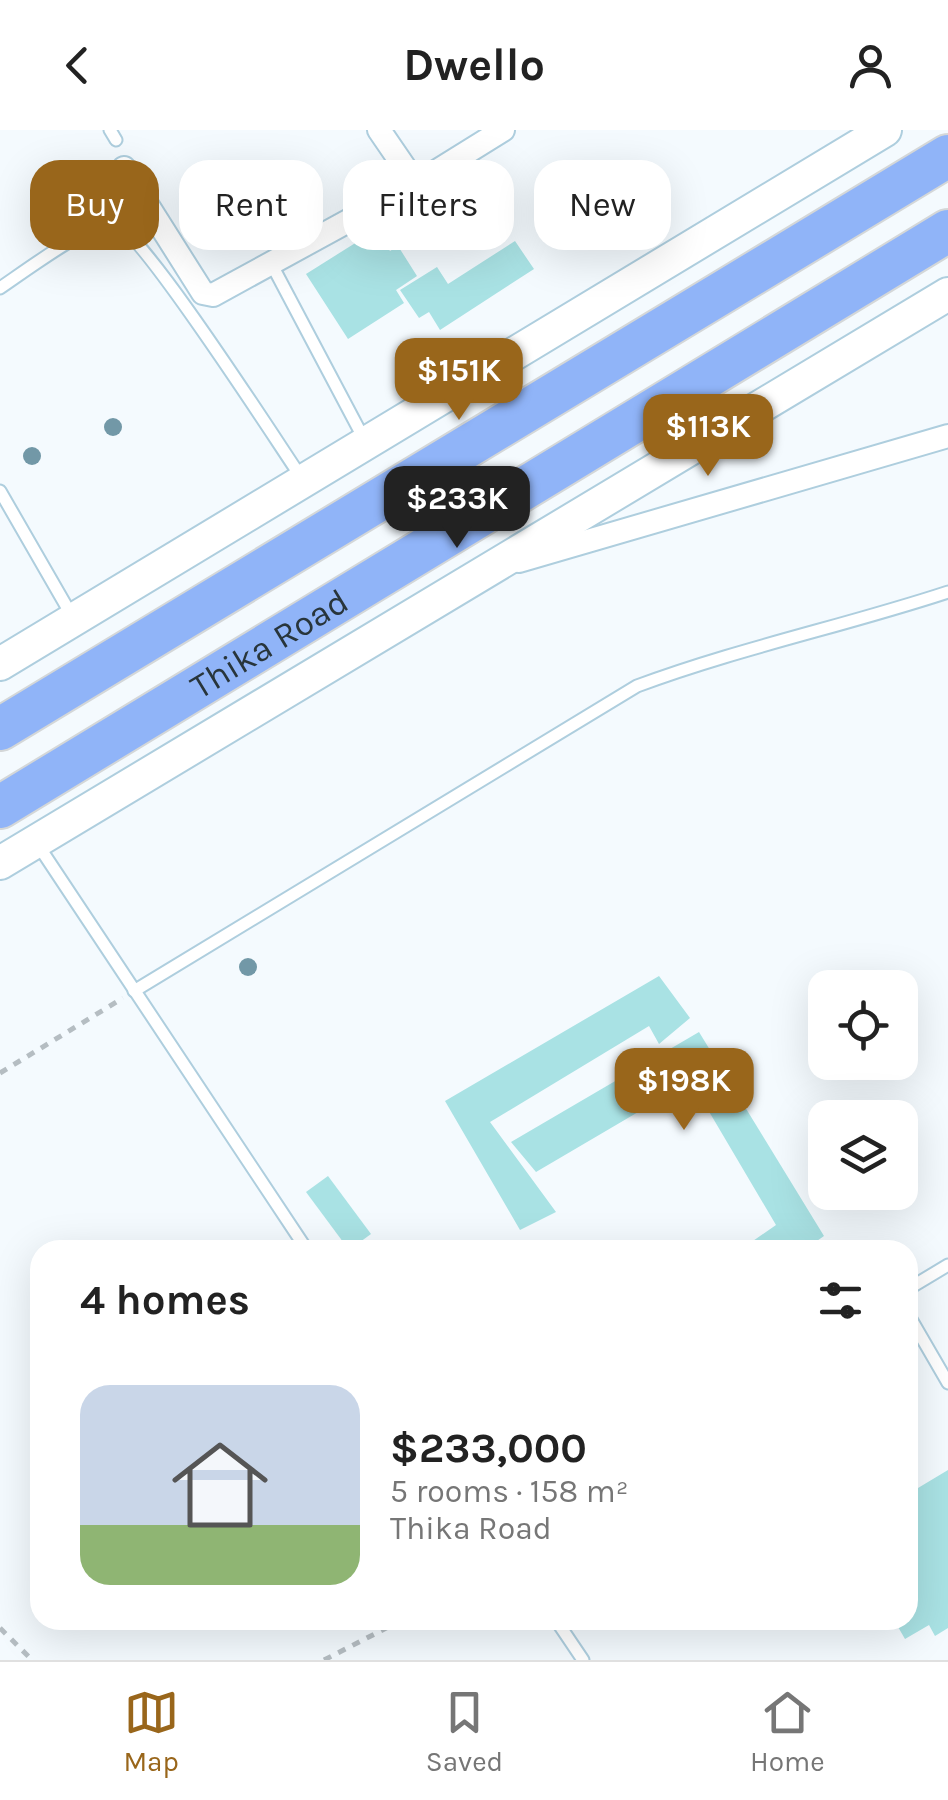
<!DOCTYPE html>
<meta charset="utf-8">
<style>
body{margin:0;font-family:Karla,sans-serif;background:#f2f2f2;color:#222;height:100vh;display:flex;flex-direction:column;font-size:38px;white-space:nowrap}
*{box-sizing:border-box;margin:0}
p{font-size:32px;color:#767676}
.icon{flex:none;width:55px;height:55px;fill:none;stroke:currentColor;stroke-width:2;stroke-linecap:round;stroke-linejoin:round}
.map{position:relative;flex:1;overflow:hidden}
.drawer{position:absolute;left:30px;top:1110px;width:888px;height:390px;display:flex;flex-direction:column;background:#fff;border-radius:30px;box-shadow:0 10px 40px #0002}
.drawer>*{flex:none}
.guide{position:absolute;left:30px;top:30px;width:890px;height:90px;display:flex;gap:20px}
.fabs{position:absolute;left:808px;top:840px;display:grid;gap:20px}
.fabs a{display:grid;place-items:center;width:110px;height:110px;border-radius:20px;background:#fff;box-shadow:0 10px 40px #0002;font-size:50px}
.price{position:absolute;translate:-50% -85px;padding:0 22px;border-radius:20px;background:#99661b;color:#fff;font-size:32px;line-height:65px;filter:drop-shadow(0 2px 5px #0008)}
.price::after{content:'';position:absolute;left:50%;top:60px;width:30px;height:22px;margin-left:-15px;background:inherit;clip-path:polygon(0 0,100% 0,50% 100%)}
.price.active{background:#222;color:#fff}
ul{padding:0;list-style:none}
li{display:flex;align-items:center;gap:30px;height:250px;padding:0 50px}
li+li{border-top:2px solid #e0e0e0}
li span{display:grid;place-items:center;flex:none;width:280px;height:200px;border-radius:30px;color:#555}
li>.icon{margin-inline-start:auto}
span .icon{width:120px;height:120px;fill:#fffc;stroke-width:1}
li b{font-size:42px}
h2{display:flex;justify-content:space-between;align-items:center;height:120px;padding:0 50px;font-size:42px}
.pill{padding:0 35px;border-radius:30px;background:#fff;box-shadow:0 10px 40px #0002;font-size:35px;line-height:90px}
.pill.active{background:#99661b;color:#fff}
header{display:flex;justify-content:space-between;align-items:center;height:130px;padding:0 50px;background:#fff;font-size:45px;font-weight:700}
.tabs{display:flex;justify-content:space-around;align-items:center;height:140px;border-top:2px solid #e0e0e0;background:#fff;font-size:28px;color:#767676}
.tabs a{display:grid;justify-items:center;gap:5px}
.tabs .active{color:#99661b}
.map>svg:first-child{display:block}
.building{fill:#a9e2e4}
.lines{fill:none;stroke-linecap:round;stroke-linejoin:round}
.lane-casing{stroke:#aecede;stroke-width:15}
.street-casing{stroke:#aecede;stroke-width:26}
.secondary-casing{stroke:#aecede;stroke-width:36}
.highway-casing{stroke:#d4d7d8;stroke-width:46}
.path{stroke:#b5bdc2;stroke-width:5;stroke-dasharray:8 8;stroke-linecap:butt}
.lane{stroke:#fff;stroke-width:11}
.street{stroke:#fff;stroke-width:22}
.secondary{stroke:#fff;stroke-width:32}
.highway{stroke:#90b4f8;stroke-width:42}
.tree{fill:#7298a7}
.labels{text-anchor:middle;stroke-width:8;stroke-linejoin:round;paint-order:stroke}
.street-label{font-size:35px;fill:#28353b;stroke:#f4fafe}
</style>
<header><svg class="icon" aria-label="back" viewBox="0 0 24 24"><path d="M15 5l-7 7 7 7"/></svg>Dwello<svg class="icon" aria-label="person" viewBox="0 0 24 24"><circle cx="12" cy="8" r="4"/><path d="M4 21q1-7 8-7t8 7"/></svg></header>
<div class="map">
<svg width="948" height="1530" viewBox="0 0 948 1530">
<rect width="100%" height="100%" fill="#f4fafe"/>
<g class="building">
<polygon points="376,100 390,121 398,116 417,146 396,160 404,173 348,209 306,144"/>
<polygon points="515,111 534,139 440,200 429,182 419,188 400,160 437,137 448,154"/>
<polygon points="659,846 690,888 659,914 649,896 490,992 556,1082 520,1100 445,971"/>
<polygon points="699,902 824,1106 804,1120 740,1120 776,1095 691,951 536,1042 511,1012"/>
<polygon points="328,1046 371,1104 349,1120 306,1062"/>
<polygon points="948,1340 948,1498 935,1506 929,1495 905,1509 894,1490 908,1490 908,1364"/>
</g>
<g class="lines">
<g class="lane-casing">
<g id="lane">
<polyline points="110,0 116,10"/>
<polyline points="272,135 364,309"/>
<path d="M0,158C21,144 92,91 113,93C139,96 277,312 301,347"/>
<polyline points="0,361 72,486"/>
<polyline points="38,715 307,1120"/>
<path d="M134,861L637,556C739,518 845,496 948,462"/>
<polyline points="908,1159 948,1135"/>
<polyline points="908,1184 948,1253"/>
<polyline points="556,1490 583,1530"/>
</g>
</g>
<g class="street-casing">
<g id="street">
<polyline points="379,0 416,54"/>
<polyline points="124,38 203,163 213,165 416,54 503,0"/>
<polyline points="519,431 948,306"/>
</g>
</g>
<g class="secondary-casing">
<g id="secondary">
<polyline points="0,534 885,0"/>
<polyline points="0,733 948,164"/>
</g>
</g>
<g class="highway-casing">
<g id="highway">
<polyline points="0,599 948,26"/>
<path id="s1" d="M0,677L948,101"/>
</g>
</g>
<g class="path">
<polyline points="0,943 123,868"/>
<polyline points="0,1498 32,1530"/>
<polyline points="324,1530 402,1490"/>
</g>
<use href="#lane" class="lane"/>
<use href="#street" class="street"/>
<use href="#secondary" class="secondary"/>
<use href="#highway" class="highway"/>
</g>
<g class="tree">
<circle cx="113" cy="297" r="9"/>
<circle cx="32" cy="326" r="9"/>
<circle cx="248" cy="837" r="9"/>
</g>
<g class="labels">
<g class="street-label">
<text dy="12" stroke="none"><textPath href="#s1" startOffset="315">Thika Road</textPath></text>
</g>
</g>
</svg>
<div class="fabs">
<a><svg class="icon" aria-label="locate" viewBox="0 0 24 24"><circle cx="12" cy="12" r="6"/><path d="M12 2v4M12 18v4M2 12h4M18 12h4"/></svg></a>
<a><svg class="icon" aria-label="layers" viewBox="0 0 24 24"><path d="M12 4l9 5-9 5-9-5zM3 14l9 5 9-5"/></svg></a>
</div>
<b class="price" style="left:459px;top:293px">$151K</b>
<b class="price" style="left:708px;top:349px">$113K</b>
<b class="price active" style="left:457px;top:421px">$233K</b>
<b class="price" style="left:684px;top:1003px">$198K</b>
<div class="guide">
<a class="pill active">Buy</a>
<a class="pill">Rent</a>
<a class="pill">Filters</a>
<a class="pill">New</a>
</div>
<section class="drawer">
<h2>4 homes<svg class="icon" aria-label="filters" viewBox="0 0 24 24"><path d="M4 7h16M4 17h16"/><circle cx="9" cy="7" r="2"/><circle cx="15" cy="17" r="2"/></svg></h2>
<ul>
<li><span style="background:linear-gradient(#c9d6e8 70%,#8fb573 0)"><svg class="icon" aria-label="home" viewBox="0 0 24 24"><path d="M3 11l9-7 9 7M6 9v11h12V9"/></svg></span><div><b>$233,000</b><p>5 rooms · 158 m²</p><p>Thika Road</p></div></li>
</ul>
</section>
</div>
<nav class="tabs">
<a class="active"><svg class="icon" aria-label="map" viewBox="0 0 24 24"><path d="M3 6l6-2 6 2 6-2v14l-6 2-6-2-6 2zM9 4v14M15 6v14"/></svg>Map</a>
<a><svg class="icon" aria-label="saved" viewBox="0 0 24 24"><path d="M7 4h10v16l-5-4-5 4z"/></svg>Saved</a>
<a><svg class="icon" aria-label="home" viewBox="0 0 24 24"><path d="M3 11l9-7 9 7M6 9v11h12V9"/></svg>Home</a>
</nav>
